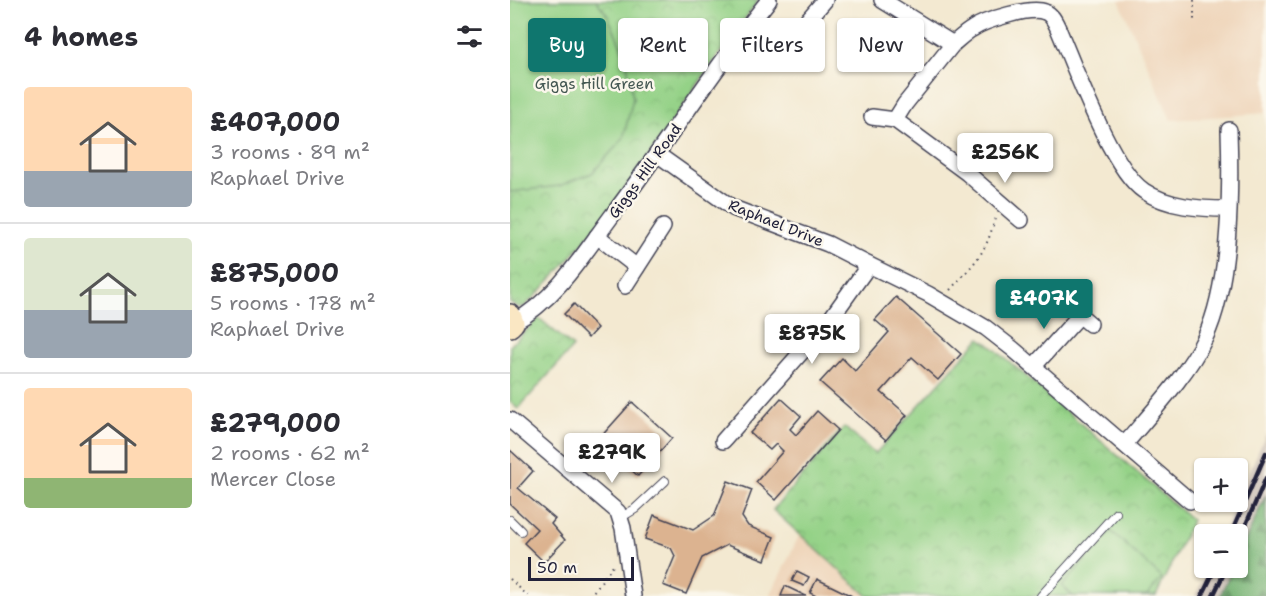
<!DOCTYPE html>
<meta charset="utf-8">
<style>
body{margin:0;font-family:"Shantell Sans",sans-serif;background:#f7f7f7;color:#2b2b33;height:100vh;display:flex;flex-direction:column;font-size:22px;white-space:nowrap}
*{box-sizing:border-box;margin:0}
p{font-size:20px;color:#7c7c81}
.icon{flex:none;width:33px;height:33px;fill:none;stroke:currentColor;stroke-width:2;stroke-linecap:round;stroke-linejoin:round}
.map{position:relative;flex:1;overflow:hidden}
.details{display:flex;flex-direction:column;background:#fff;width:510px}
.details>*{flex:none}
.top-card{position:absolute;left:18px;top:18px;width:570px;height:54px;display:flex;gap:12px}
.buttons{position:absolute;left:684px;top:458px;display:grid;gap:12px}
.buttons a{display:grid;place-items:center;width:54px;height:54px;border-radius:6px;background:#fff;box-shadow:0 2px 4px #0004;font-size:30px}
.scale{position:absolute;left:18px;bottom:15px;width:106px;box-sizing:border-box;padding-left:6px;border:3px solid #22223b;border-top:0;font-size:16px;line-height:21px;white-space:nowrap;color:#22223b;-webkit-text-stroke:4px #fbf7ec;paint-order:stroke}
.price{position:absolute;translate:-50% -51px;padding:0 14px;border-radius:6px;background:#fff;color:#222;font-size:20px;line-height:39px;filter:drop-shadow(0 2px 3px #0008)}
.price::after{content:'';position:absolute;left:50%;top:36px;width:18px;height:14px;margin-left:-9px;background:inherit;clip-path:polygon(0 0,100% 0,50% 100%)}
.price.on{background:#0f766e;color:#fff}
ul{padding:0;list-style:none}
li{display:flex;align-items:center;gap:18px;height:150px;padding:0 24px}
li+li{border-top:2px solid #e1e1e2}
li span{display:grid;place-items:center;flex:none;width:168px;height:120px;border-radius:6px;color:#555}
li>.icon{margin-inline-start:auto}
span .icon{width:72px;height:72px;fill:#fffc;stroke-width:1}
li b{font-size:26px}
h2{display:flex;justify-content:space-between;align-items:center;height:72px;padding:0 24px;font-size:26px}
.tag{padding:0 21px;border-radius:6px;background:#fff;box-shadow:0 2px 4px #0004;font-size:21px;line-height:54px}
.tag.on{background:#0f766e;color:#fff}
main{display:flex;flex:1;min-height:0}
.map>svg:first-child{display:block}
.built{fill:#efd6bb}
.railway{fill:#cdc2b9}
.forest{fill:url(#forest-firs);stroke:#4c6b58;stroke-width:1.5}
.park{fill:url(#park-crowns);stroke:#5b7a61;stroke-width:1.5}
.pitch{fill:#94d287;stroke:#5b7a61;stroke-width:1.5}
.building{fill:#dcb390}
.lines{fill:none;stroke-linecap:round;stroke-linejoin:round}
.service-casing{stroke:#414052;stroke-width:10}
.minor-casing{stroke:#414052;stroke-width:18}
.secondary-casing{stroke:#414052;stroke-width:24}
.path{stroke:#414052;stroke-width:2;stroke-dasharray:1.5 4.5;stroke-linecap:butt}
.service{stroke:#fff;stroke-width:8}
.minor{stroke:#fff;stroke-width:15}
.secondary{stroke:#fae7c3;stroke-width:21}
.rail{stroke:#22223b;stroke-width:4.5}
.labels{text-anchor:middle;stroke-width:5;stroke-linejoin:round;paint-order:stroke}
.park-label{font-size:15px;fill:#445752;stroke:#fbf7ec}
.street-label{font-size:15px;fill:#22223b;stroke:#fbf7ec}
</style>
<main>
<section class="details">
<h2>4 homes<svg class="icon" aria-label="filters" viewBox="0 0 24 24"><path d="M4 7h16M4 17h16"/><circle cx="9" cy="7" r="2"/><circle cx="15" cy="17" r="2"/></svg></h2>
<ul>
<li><span style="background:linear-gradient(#ffd9b3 70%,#9aa5b1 0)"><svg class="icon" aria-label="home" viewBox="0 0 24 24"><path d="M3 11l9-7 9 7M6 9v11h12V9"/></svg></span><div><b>£407,000</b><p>3 rooms · 89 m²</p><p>Raphael Drive</p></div></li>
<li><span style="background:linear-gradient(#dfe7d0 60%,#9aa5b1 0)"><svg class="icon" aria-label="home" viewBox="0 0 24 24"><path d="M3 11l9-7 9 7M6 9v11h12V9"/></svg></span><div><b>£875,000</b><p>5 rooms · 178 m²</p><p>Raphael Drive</p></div></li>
<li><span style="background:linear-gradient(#ffd9b3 75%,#8fb573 0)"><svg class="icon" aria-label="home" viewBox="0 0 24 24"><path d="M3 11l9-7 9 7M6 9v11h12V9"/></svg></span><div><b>£279,000</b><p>2 rooms · 62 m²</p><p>Mercer Close</p></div></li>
</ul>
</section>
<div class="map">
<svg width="756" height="596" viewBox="0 0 756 596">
<defs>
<pattern id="forest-firs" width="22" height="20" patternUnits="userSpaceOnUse" patternTransform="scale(1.5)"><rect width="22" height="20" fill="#77b474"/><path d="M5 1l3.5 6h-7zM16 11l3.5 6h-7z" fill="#619260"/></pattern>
<pattern id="park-crowns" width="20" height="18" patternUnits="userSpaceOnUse" patternTransform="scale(1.5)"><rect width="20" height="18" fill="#94d287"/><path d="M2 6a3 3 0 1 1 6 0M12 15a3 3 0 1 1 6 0" fill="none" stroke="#7fb475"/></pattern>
</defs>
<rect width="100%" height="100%" fill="#fbf7ec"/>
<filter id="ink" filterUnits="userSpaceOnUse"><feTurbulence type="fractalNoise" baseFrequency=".0167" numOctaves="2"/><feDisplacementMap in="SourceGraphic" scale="12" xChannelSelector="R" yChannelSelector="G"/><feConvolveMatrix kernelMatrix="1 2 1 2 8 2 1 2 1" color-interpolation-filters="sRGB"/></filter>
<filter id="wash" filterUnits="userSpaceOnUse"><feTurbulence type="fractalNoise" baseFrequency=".008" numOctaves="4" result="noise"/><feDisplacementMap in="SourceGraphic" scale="24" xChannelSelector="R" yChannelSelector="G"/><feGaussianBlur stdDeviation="1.35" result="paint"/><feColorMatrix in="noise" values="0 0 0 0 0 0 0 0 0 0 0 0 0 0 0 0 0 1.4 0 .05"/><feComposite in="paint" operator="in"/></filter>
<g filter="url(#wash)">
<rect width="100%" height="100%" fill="#f3e9d1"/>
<g class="built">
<polygon points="609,0 756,0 756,113 661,120"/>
<polygon points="290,534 358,596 260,596"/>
</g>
<g class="railway">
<polygon points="756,434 756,495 728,557 728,534 713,534"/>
<polygon points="699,567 723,567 710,596 685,596"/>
</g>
<polygon class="forest" points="756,495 756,596 710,596 723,567 728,567 728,557"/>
<g class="park">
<path d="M0,0H249C170,101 107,218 14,307H7L0,302Z"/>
<polygon points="29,318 63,347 8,409 0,402 0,346"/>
<polygon points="470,338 479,344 682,520 646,596 358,596 263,510 334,427 365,454"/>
</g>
<g class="pitch">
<polygon points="0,0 86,0 98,16 116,58 123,99 113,139 82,173 49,186 0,192"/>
<polygon points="601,531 652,578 637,596 563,596 552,586"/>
</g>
<g id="blocks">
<g class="building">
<polygon points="386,297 451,354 428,380 402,357 371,392 397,415 376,440 310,382 332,358 345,371 379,332 365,320"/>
<polygon points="64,304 87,328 78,338 54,314"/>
<polygon points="271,398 291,416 280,429 286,435 307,411 328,430 266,500 246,482 273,451 266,444 260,450 240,433"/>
<polygon points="122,402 162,438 128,476 88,440"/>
<polygon points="0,450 23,471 8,488 45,519 41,524 55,540 34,562 14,543 27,529 0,504"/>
<polygon points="218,481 242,490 232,517 238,526 264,537 255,560 217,545 192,558 176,594 153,585 165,556 161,548 135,539 144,515 183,530 204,516"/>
<polygon points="287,571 299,577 294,586 282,581"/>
<polygon points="307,579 342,596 306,596 300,593"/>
<polygon points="275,586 296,596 271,596"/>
</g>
</g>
</g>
<g filter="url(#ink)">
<use href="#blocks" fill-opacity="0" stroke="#414052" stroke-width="1.5"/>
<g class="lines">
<g class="service-casing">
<g id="service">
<polyline points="110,518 125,509 155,481"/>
<polyline points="0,520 11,531"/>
<polyline points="531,596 606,513"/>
</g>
</g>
<g class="minor-casing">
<g id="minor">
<path d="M372,0L443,44C449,39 455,33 462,29C475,20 521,6 535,12C541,14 544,20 547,26C564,65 601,169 634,191C658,207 690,209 718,209"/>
<polyline points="277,44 315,0"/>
<polyline points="362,117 385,120 457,173 511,220"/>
<polyline points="385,120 395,104 443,44"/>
<polyline points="147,154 223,208 318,244 359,265 418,294 476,328 503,349 680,501"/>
<polyline points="87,236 127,267"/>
<polyline points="115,286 153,227"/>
<polyline points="557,304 580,324"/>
<path d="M3,323C46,299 72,256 101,217C155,146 203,69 259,0"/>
<polyline points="524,366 570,315"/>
<polyline points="0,420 108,512 113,528 123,596"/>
<polyline points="213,441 319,321 359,265"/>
<path d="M615,444C641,413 678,374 695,338C721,283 721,191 719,130"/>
</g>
</g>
<g class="secondary-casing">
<polyline id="secondary" points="0,315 3,323 0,326"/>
</g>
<g class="path">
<polyline points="684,0 684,21"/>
<path d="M440,290C464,263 476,255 485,218"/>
<polyline points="0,579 18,596"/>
<polyline points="80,596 103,566"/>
</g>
<use href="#service" class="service"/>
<use href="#minor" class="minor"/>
<use href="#secondary" class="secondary"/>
<g class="rail">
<polyline points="721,534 756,453"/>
<polyline points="728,543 756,478"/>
<polyline points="692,596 706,567"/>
<polyline points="703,596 717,567"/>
</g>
</g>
</g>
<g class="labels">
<g class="park-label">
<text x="84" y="89">Giggs Hill Green</text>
</g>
<g class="street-label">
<text transform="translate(135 171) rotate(-54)" y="5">Giggs Hill Road</text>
<text transform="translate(266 223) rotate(22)" y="5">Raphael Drive</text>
</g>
</g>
</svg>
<div class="buttons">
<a>+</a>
<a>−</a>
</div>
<div class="scale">50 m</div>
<b class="price" style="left:495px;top:184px">£256K</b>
<b class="price on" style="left:534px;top:330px">£407K</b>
<b class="price" style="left:302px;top:365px">£875K</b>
<b class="price" style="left:102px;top:484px">£279K</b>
<div class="top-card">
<a class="tag on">Buy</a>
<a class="tag">Rent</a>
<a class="tag">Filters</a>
<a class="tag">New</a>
</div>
</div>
</main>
